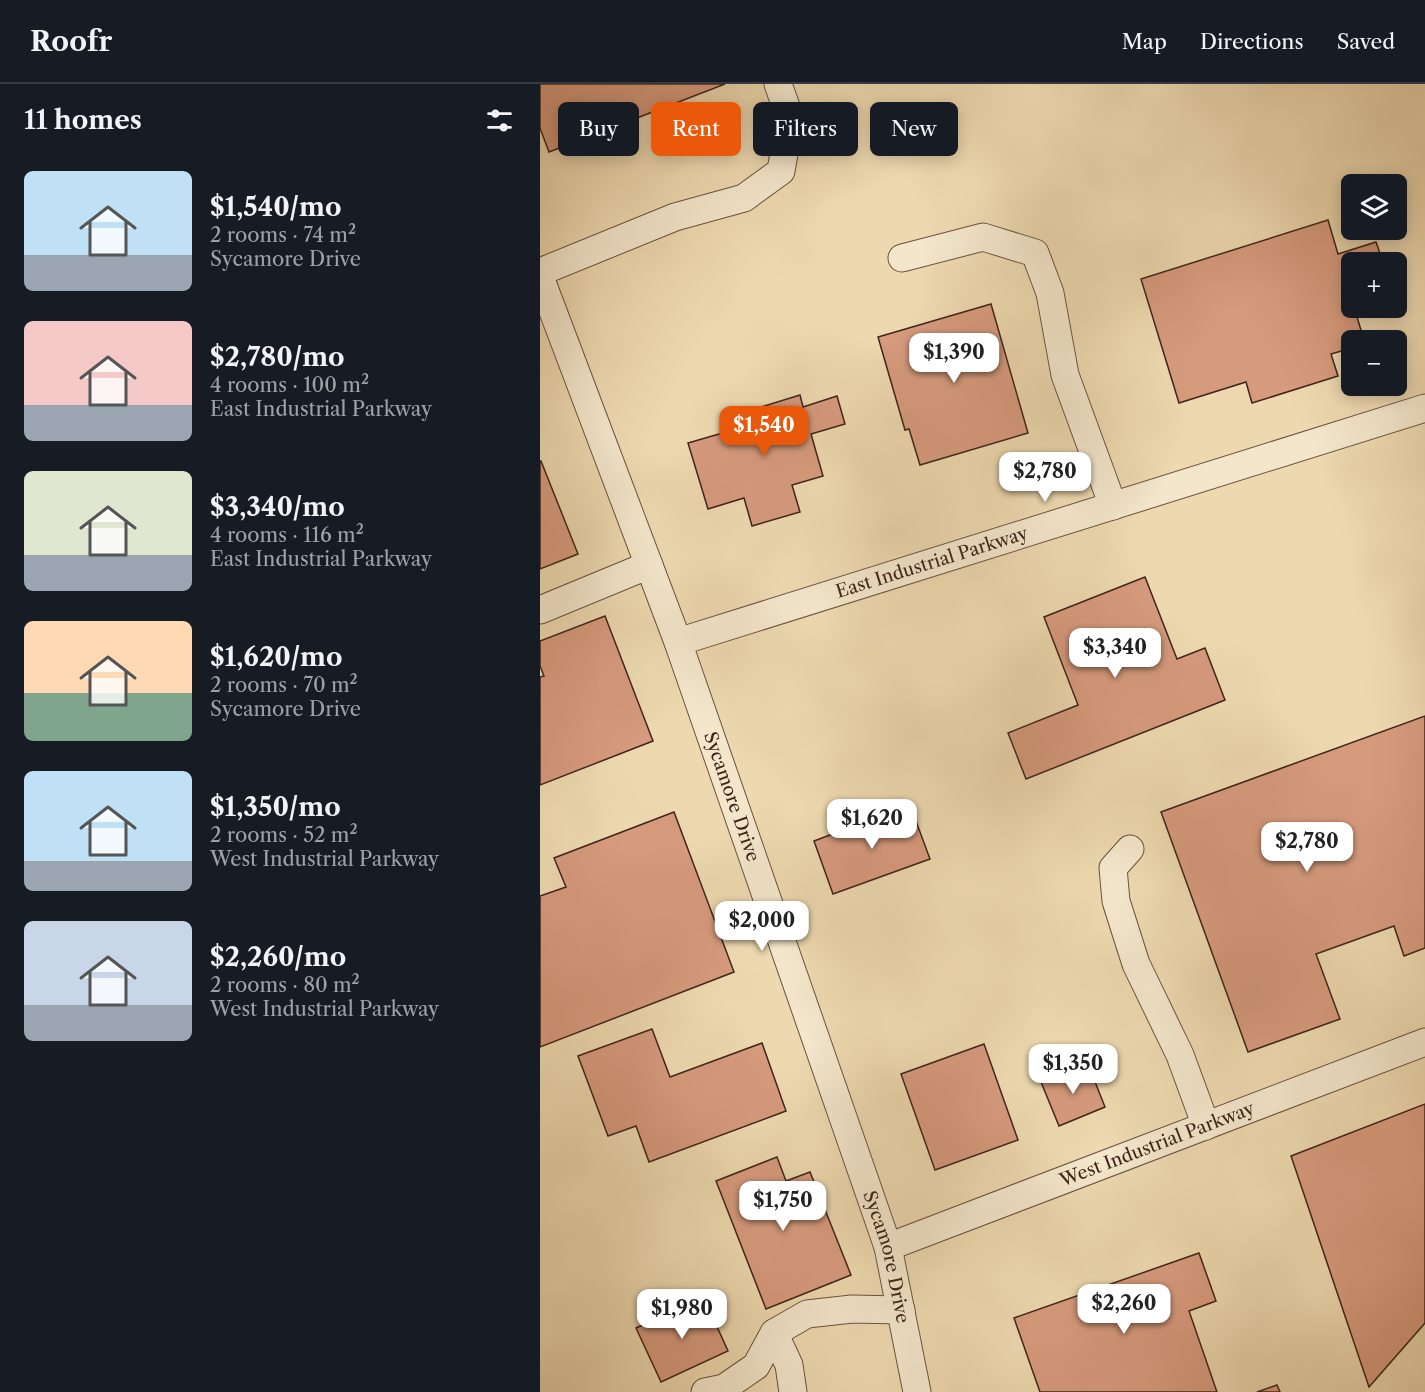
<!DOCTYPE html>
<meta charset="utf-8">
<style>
body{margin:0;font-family:"Libre Caslon Text",serif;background:#242831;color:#f1f3f6;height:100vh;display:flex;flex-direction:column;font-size:22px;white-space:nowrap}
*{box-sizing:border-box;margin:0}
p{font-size:20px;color:#9ea1a6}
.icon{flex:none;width:33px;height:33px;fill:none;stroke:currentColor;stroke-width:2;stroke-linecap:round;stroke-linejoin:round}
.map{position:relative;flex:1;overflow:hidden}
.sheet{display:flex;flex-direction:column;background:#171b24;width:540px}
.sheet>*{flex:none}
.banner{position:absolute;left:18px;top:18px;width:570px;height:54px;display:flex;gap:12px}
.fabs{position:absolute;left:801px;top:90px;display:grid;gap:12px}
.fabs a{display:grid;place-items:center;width:66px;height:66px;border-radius:9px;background:#171b24;box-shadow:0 3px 15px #0003;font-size:30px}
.price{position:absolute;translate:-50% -51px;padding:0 14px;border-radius:12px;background:#fff;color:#222;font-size:20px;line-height:39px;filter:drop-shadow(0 2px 3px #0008)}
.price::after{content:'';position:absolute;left:50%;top:36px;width:18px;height:14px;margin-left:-9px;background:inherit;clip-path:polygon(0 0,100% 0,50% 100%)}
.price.active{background:#ea580c;color:#fff}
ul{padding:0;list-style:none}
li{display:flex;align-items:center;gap:18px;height:150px;padding:0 24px}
li span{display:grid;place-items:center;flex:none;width:168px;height:120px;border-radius:9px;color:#555}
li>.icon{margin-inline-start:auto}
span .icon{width:72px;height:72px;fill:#fffc;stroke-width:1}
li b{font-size:26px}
h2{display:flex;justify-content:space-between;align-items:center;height:72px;padding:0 24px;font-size:26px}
.tag{padding:0 21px;border-radius:9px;background:#171b24;box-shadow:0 3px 15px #0003;font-size:21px;line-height:54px}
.tag.active{background:#ea580c;color:#fff}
header{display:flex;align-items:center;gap:36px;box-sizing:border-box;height:84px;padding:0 30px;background:#171b24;border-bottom:2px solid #363941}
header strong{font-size:28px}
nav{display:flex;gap:33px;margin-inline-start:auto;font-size:21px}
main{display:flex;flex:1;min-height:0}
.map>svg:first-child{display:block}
.building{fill:#d69a7d;stroke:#3e241a;stroke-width:1.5}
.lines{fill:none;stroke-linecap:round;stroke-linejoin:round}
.minor-casing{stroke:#6a513f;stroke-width:29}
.minor{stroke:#f3e6cb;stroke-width:27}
.labels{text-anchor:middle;stroke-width:5;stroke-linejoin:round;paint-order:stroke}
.street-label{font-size:18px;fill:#3e241a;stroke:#f3e6cb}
</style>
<header>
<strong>Roofr</strong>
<nav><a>Map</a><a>Directions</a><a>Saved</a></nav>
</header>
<main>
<section class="sheet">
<h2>11 homes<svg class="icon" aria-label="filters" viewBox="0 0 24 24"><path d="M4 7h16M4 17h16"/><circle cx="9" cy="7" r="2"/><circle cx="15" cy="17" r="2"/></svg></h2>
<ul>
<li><span style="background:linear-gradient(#bfe0f5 70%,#9aa5b1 0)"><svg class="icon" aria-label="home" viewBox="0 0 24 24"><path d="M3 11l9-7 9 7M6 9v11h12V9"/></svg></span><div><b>$1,540/mo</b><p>2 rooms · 74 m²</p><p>Sycamore Drive</p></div></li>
<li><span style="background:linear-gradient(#f6c9c9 70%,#9aa5b1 0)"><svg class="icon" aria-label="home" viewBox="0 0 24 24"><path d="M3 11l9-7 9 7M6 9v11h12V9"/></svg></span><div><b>$2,780/mo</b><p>4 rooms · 100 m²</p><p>East Industrial Parkway</p></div></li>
<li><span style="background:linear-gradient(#dfe7d0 70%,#9aa5b1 0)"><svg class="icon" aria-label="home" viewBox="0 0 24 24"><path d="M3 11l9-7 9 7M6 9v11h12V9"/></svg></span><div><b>$3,340/mo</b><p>4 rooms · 116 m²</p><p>East Industrial Parkway</p></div></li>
<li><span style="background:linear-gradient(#ffd9b3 60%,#7fa58c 0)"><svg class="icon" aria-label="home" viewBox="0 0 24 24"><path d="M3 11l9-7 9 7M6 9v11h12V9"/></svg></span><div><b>$1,620/mo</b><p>2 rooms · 70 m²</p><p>Sycamore Drive</p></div></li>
<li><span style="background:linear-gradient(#bfe0f5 75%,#9aa5b1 0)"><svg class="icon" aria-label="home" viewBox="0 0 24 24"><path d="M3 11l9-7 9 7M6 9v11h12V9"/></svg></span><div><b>$1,350/mo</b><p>2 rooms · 52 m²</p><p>West Industrial Parkway</p></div></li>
<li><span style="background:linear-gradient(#c9d6e8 70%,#9aa5b1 0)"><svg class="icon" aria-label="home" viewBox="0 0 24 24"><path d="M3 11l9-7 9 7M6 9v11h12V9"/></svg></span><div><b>$2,260/mo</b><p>2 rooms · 80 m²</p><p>West Industrial Parkway</p></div></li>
</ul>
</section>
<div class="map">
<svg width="885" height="1308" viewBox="0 0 885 1308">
<rect width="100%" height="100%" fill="#edd8af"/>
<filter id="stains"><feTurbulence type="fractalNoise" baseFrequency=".00333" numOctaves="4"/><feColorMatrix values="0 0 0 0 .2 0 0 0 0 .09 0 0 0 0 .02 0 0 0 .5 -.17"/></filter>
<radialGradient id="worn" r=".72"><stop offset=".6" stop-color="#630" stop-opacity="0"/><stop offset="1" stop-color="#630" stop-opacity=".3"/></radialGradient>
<g class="building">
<polygon points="0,0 185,0 9,68 0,44"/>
<polygon points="788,136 798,170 836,158 843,178 812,178 812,224 848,224 817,233 824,256 812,256 812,264 791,270 798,292 712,319 706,298 639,319 601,195"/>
<polygon points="451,220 488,349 380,381 369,345 365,346 338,253"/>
<polygon points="260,311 263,323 297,312 305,340 271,350 283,392 252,401 260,428 212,442 204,414 168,425 148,359 186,348 182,335"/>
<polygon points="1,377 38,470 0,485 0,377"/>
<polygon points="605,493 637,575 665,564 685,616 486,695 468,649 538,621 504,533"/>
<polygon points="65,532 113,657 0,701 0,593 4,592 0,582 0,557"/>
<polygon points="885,632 885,864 864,872 854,842 776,870 800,935 708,968 621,728"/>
<polygon points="370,721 390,775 293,810 274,757"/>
<polygon points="134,728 194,888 0,963 0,812 26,803 14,774"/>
<polygon points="112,945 130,993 222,959 246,1027 109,1078 96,1042 68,1052 38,972"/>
<polygon points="444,960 478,1056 395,1086 361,990"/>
<polygon points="548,980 565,1023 519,1042 501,998"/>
<polygon points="885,1020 885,1239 829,1303 751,1072"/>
<polygon points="237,1073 246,1097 270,1088 311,1191 226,1225 176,1097"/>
<polygon points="659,1169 676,1217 649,1227 677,1308 500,1308 474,1234"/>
<polygon points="164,1214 188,1267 121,1298 96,1244"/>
<polygon points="737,1301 740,1308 717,1308"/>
</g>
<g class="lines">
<g class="minor-casing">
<g id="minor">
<polyline points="362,174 443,153 495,169 510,209 525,291 573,422"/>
<polyline points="0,188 135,133 204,114 241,87 250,34 238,0"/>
<path id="s1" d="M0,193L138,558L348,1163L377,1308"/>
<polyline points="0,526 109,481"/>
<path id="s2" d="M138,558L885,324"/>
<polyline points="590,765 573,784 576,817 596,880 640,971 666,1042"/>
<path id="s3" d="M348,1163L885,958"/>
<polyline points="234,1249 249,1281 253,1308"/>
<polyline points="165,1308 184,1304 216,1282 234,1249 267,1230 312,1225 361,1226"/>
</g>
</g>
<use href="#minor" class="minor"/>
</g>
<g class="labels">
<g class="street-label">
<text dy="6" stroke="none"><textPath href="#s2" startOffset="266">East Industrial Parkway</textPath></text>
<text dy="6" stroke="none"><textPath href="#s1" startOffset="554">Sycamore Drive</textPath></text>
<text dy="6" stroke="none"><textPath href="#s3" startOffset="288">West Industrial Parkway</textPath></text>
<text dy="6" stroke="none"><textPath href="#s1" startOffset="1040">Sycamore Drive</textPath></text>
</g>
</g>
<rect width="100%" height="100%" filter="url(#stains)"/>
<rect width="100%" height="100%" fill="url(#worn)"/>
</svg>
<div class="fabs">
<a><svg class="icon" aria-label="layers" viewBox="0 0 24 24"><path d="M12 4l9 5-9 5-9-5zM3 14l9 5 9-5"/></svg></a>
<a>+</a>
<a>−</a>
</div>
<b class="price" style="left:414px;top:300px">$1,390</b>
<b class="price active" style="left:224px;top:373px">$1,540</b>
<b class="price" style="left:505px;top:419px">$2,780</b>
<b class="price" style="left:575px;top:595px">$3,340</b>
<b class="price" style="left:332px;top:766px">$1,620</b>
<b class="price" style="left:767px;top:789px">$2,780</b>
<b class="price" style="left:222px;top:868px">$2,000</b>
<b class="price" style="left:533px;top:1011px">$1,350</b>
<b class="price" style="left:243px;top:1148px">$1,750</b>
<b class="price" style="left:584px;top:1251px">$2,260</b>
<b class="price" style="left:142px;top:1256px">$1,980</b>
<div class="banner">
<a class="tag">Buy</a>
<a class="tag active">Rent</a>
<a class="tag">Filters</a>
<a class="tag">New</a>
</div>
</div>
</main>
